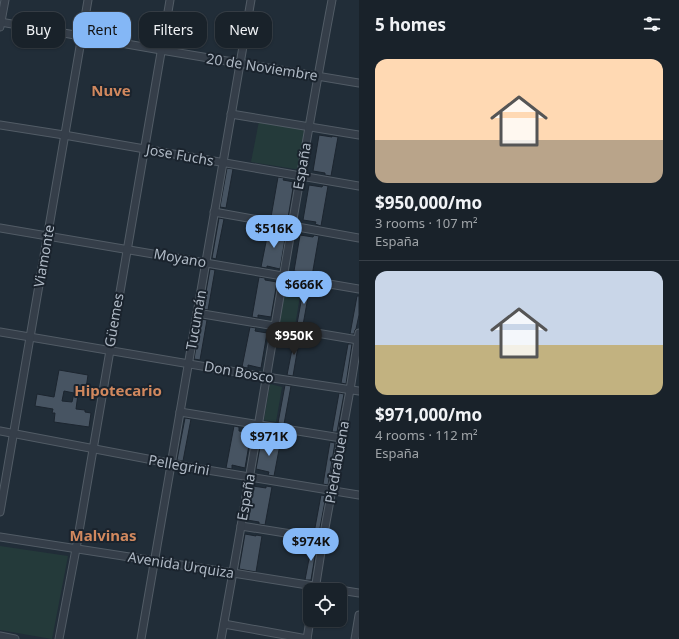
<!DOCTYPE html>
<meta charset="utf-8">
<style>
body{margin:0;font-family:"Noto Sans",sans-serif;background:#222a32;color:#f1f3f6;height:100vh;display:flex;flex-direction:column;font-size:15px;white-space:nowrap}
*{box-sizing:border-box;margin:0}
p{font-size:13px;color:#9fa4a8}
.icon{flex:none;width:22px;height:22px;fill:none;stroke:currentColor;stroke-width:2;stroke-linecap:round;stroke-linejoin:round}
.map{position:relative;flex:1;overflow:hidden}
.details{display:flex;flex-direction:column;background:#19222a;width:320px}
.details>*{flex:none}
.guide{position:absolute;left:12px;top:12px;width:287px;height:36px;display:flex;gap:8px}
.fabs{position:absolute;left:303px;top:583px;display:grid;gap:8px}
.fabs a{display:grid;place-items:center;width:44px;height:44px;border-radius:8px;background:#19222a;box-shadow:0 1px 3px #0004,0 0 0 1px #373f47;font-size:20px}
.price{position:absolute;translate:-50% -34px;padding:0 9px;border-radius:14px;background:#84b7f6;color:#111;font-size:13px;line-height:26px;filter:drop-shadow(0 1px 2px #0008)}
.price::after{content:'';position:absolute;left:50%;top:24px;width:12px;height:9px;margin-left:-6px;background:inherit;clip-path:polygon(0 0,100% 0,50% 100%)}
.price.active{background:#222;color:#fff}
ul{padding:0;list-style:none}
li{display:grid;align-content:center;gap:8px;height:212px;padding:0 16px}
li+li{border-top:1px solid #373f47}
li span{display:grid;place-items:center;height:124px;border-radius:12px;color:#555}
li>.icon{margin-inline-start:auto}
span .icon{width:72px;height:72px;fill:#fffc;stroke-width:1}
li b{font-size:17px}
h2{display:flex;justify-content:space-between;align-items:center;height:48px;padding:0 16px;font-size:17px}
.pill{padding:0 14px;border-radius:12px;background:#19222a;box-shadow:0 1px 3px #0004,0 0 0 1px #373f47;font-size:14px;line-height:36px}
.pill.active{background:#84b7f6;color:#111}
main{display:flex;flex:1;min-height:0}
.map>svg:first-child{display:block}
.green{fill:#243a3a}
.building{fill:#475462;stroke:#1c252f;fill-rule:evenodd}
.lines{fill:none;stroke-linecap:round;stroke-linejoin:round}
.minor-casing{stroke:#525c66;stroke-width:9}
.minor{stroke:#353e49;stroke-width:7}
.labels{text-anchor:middle;stroke-width:4;stroke-linejoin:round;paint-order:stroke}
.street-label{font-size:14px;fill:#afb9c5;stroke:#1a232d}
.neighbourhood-label{font-size:15px;font-weight:bold;fill:#d1885e;stroke:#1a232d}
</style>
<main>
<div class="map">
<svg width="359" height="639" viewBox="0 0 359 639">
<rect width="100%" height="100%" fill="#212d38"/>
<g class="green">
<polygon points="259,121 304,128 306,130 301,170 251,162"/>
<polygon points="286,281 302,284 295,326 279,323"/>
<polygon points="270,384 282,387 276,422 264,420"/>
<polygon points="0,546 68,556 52,639 0,630"/>
</g>
<g class="building">
<polygon points="319,135 332,137 332,136 338,137 331,176 325,175 325,173 313,171"/>
<polygon points="227,168 233,169 226,208 220,207"/>
<polygon points="278,177 284,178 283,180 294,182 288,218 277,216 276,218 271,217"/>
<polygon points="309,185 322,187 323,185 328,186 321,226 315,224 316,222 303,220"/>
<polygon points="219,218 224,219 216,259 212,258"/>
<polygon points="269,227 274,228 274,231 286,233 280,269 267,266 267,268 261,267"/>
<polygon points="300,235 313,237 314,235 319,236 312,276 306,275 306,273 294,271"/>
<polygon points="210,269 215,270 208,310 203,309"/>
<polygon points="259,277 265,278 265,280 277,282 271,317 258,315 258,318 252,317"/>
<polygon points="304,285 310,286 303,325 297,324"/>
<polygon points="357,296 359,296 359,315 356,329 355,330 354,334 350,334"/>
<polygon points="201,319 207,320 200,360 194,359"/>
<polygon points="250,327 256,328 255,331 267,333 261,368 248,365 248,368 242,367"/>
<polygon points="295,334 300,335 293,376 287,375"/>
<polygon points="348,344 352,344 346,384 341,383"/>
<path d="M59,370L88,375L85,395L78,394L76,409L85,410V412L91,413L89,427L54,422L55,413H52L53,409L35,406L37,394L54,397ZM64,391L74,393L72,402L62,401Z"/>
<polygon points="285,385 291,386 284,424 278,423"/>
<polygon points="339,393 344,394 337,432 332,432"/>
<polygon points="185,418 191,419 183,461 177,460"/>
<polygon points="234,426 239,427 239,431 251,433 245,468 232,465 232,469 226,468"/>
<polygon points="276,433 282,434 274,476 268,475 269,472 256,469 260,447 273,449"/>
<polygon points="330,442 335,443 328,485 323,484"/>
<polygon points="253,486 266,488 266,486 272,487 265,525 259,524 259,522 247,520"/>
<polygon points="321,495 326,496 319,533 314,533"/>
<polygon points="245,534 256,536 256,535 262,536 256,572 239,569"/>
<polygon points="312,543 317,544 311,580 305,580"/>
</g>
<g class="lines">
<g class="minor-casing">
<g id="minor">
<polyline points="0,22 161,50 359,83"/>
<polyline points="0,27 5,0"/>
<polyline points="231,114 359,135"/>
<polyline points="0,125 64,135 359,186"/>
<polyline points="214,212 359,238"/>
<polyline points="0,228 359,289"/>
<polyline points="197,313 358,340"/>
<polyline points="0,332 266,377 359,391"/>
<polyline points="180,412 341,438"/>
<polyline points="0,431 195,468 359,495"/>
<polyline points="0,512 88,0"/>
<polyline points="241,526 323,539"/>
<polyline points="0,537 233,573 339,590"/>
<polyline points="315,590 323,539 350,390 359,333"/>
<polyline points="340,590 359,593"/>
<polyline points="224,624 307,639"/>
<polyline points="0,636 15,639"/>
<polyline points="59,639 76,549 170,0"/>
<polyline points="141,639 251,0"/>
<path d="M221,639C260,426 292,212 332,0"/>
<polyline points="307,639 310,620"/>
<polyline points="355,639 359,615"/>
</g>
</g>
<use href="#minor" class="minor"/>
</g>
<g class="labels">
<g class="street-label">
<text transform="translate(262 67) rotate(9)" y="5">20 de Noviembre</text>
<text transform="translate(180 155) rotate(10)" y="5">Jose Fuchs</text>
<text transform="translate(302 166) rotate(-80)" y="5">España</text>
<text transform="translate(44 256) rotate(-80)" y="5">Viamonte</text>
<text transform="translate(180 258) rotate(10)" y="5">Moyano</text>
<text transform="translate(114 320) rotate(-80)" y="5">Güemes</text>
<text transform="translate(196 320) rotate(-80)" y="5">Tucumán</text>
<text transform="translate(239 372) rotate(10)" y="5">Don Bosco</text>
<text transform="translate(337 462) rotate(-80)" y="5">Piedrabuena</text>
<text transform="translate(179 465) rotate(10)" y="5">Pellegrini</text>
<text transform="translate(246 497) rotate(-80)" y="5">España</text>
<text transform="translate(181 565) rotate(9)" y="5">Avenida Urquiza</text>
</g>
<g class="neighbourhood-label">
<text x="111" y="96">Nuve</text>
<text x="118" y="396">Hipotecario</text>
<text x="103" y="541">Malvinas</text>
</g>
</g>
</svg>
<div class="fabs">
<a><svg class="icon" aria-label="locate" viewBox="0 0 24 24"><circle cx="12" cy="12" r="6"/><path d="M12 2v4M12 18v4M2 12h4M18 12h4"/></svg></a>
</div>
<b class="price" style="left:274px;top:249px">$516K</b>
<b class="price" style="left:304px;top:305px">$666K</b>
<b class="price active" style="left:294px;top:356px">$950K</b>
<b class="price" style="left:269px;top:457px">$971K</b>
<b class="price" style="left:311px;top:562px">$974K</b>
<div class="guide">
<a class="pill">Buy</a>
<a class="pill active">Rent</a>
<a class="pill">Filters</a>
<a class="pill">New</a>
</div>
</div>
<section class="details">
<h2>5 homes<svg class="icon" aria-label="filters" viewBox="0 0 24 24"><path d="M4 7h16M4 17h16"/><circle cx="9" cy="7" r="2"/><circle cx="15" cy="17" r="2"/></svg></h2>
<ul>
<li><span style="background:linear-gradient(#ffd9b3 65%,#b9a48a 0)"><svg class="icon" aria-label="home" viewBox="0 0 24 24"><path d="M3 11l9-7 9 7M6 9v11h12V9"/></svg></span><div><b>$950,000/mo</b><p>3 rooms · 107 m²</p><p>España</p></div></li>
<li><span style="background:linear-gradient(#c9d6e8 60%,#c2b280 0)"><svg class="icon" aria-label="home" viewBox="0 0 24 24"><path d="M3 11l9-7 9 7M6 9v11h12V9"/></svg></span><div><b>$971,000/mo</b><p>4 rooms · 112 m²</p><p>España</p></div></li>
</ul>
</section>
</main>
